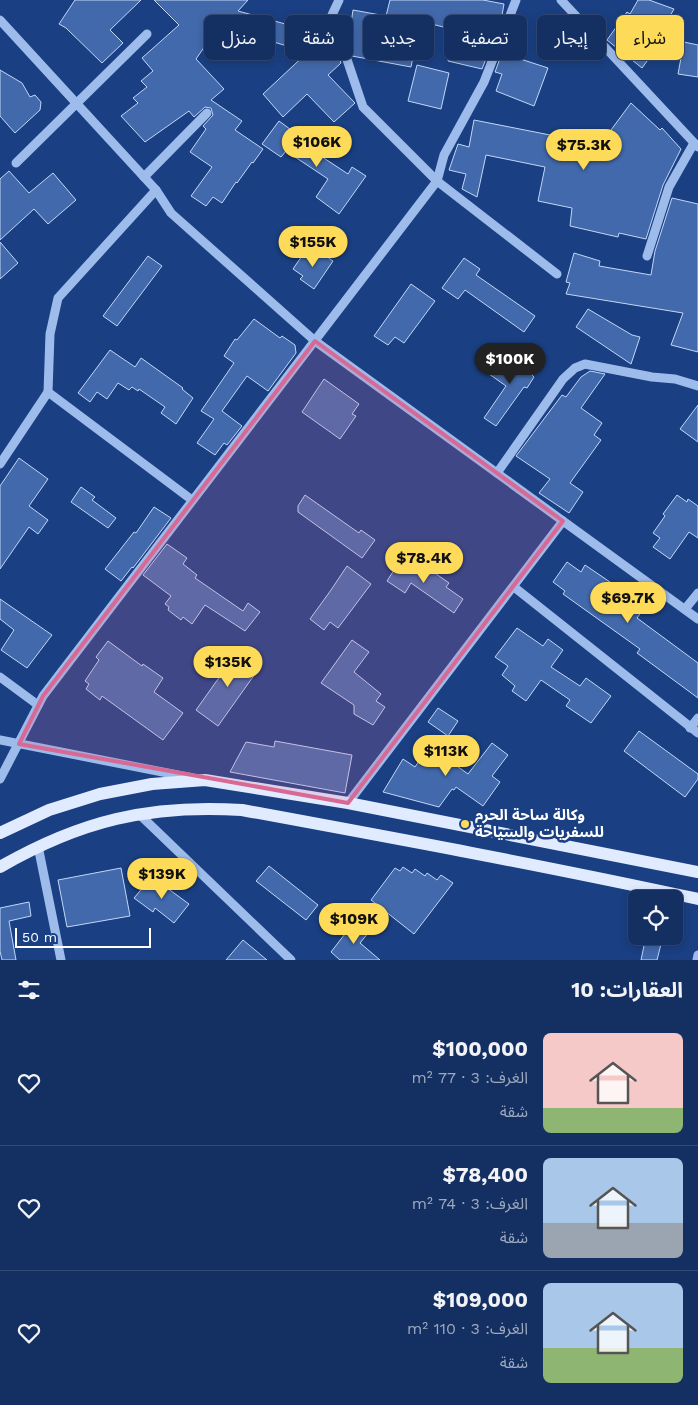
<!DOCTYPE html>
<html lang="ar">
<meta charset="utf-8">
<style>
body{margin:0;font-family:"Work Sans","Noto Sans Arabic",sans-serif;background:#213b6b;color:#f1f3f6;direction:rtl;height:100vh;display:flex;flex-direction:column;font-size:19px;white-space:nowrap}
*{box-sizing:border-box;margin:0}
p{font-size:16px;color:#9da9be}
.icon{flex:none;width:28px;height:28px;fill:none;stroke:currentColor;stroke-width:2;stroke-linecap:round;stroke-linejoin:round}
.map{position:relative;height:960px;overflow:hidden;direction:ltr}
.sheet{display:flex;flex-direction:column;background:#142f62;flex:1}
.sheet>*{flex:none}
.hud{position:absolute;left:15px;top:15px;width:669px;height:45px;direction:rtl;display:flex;gap:10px}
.controls{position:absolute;left:628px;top:890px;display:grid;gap:10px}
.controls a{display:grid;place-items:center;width:55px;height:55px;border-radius:8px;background:#142f62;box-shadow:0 2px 8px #0003,0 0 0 1px #334a77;font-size:25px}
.scale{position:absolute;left:15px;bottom:12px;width:136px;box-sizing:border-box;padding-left:5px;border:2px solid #fff;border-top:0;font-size:14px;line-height:18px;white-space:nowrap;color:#fff;-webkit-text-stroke:4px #1a3f82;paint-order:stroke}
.price{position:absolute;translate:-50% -42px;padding:0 11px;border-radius:18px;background:#feda59;color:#111;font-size:16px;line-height:32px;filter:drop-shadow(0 1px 2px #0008)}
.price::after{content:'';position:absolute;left:50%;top:30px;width:15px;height:11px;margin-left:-8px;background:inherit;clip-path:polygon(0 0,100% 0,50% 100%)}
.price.on{background:#222;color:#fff}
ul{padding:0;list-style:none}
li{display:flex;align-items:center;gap:15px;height:125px;padding:0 15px}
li+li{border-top:1px solid #334a77}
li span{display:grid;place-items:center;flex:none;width:140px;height:100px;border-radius:8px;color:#555}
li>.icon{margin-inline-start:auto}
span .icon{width:60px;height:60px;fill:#fffc;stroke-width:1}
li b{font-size:21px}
h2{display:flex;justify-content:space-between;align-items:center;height:60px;padding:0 15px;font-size:21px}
.chip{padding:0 18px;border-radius:8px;background:#142f62;box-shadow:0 2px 8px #0003,0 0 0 1px #334a77;font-size:18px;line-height:45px}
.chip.on{background:#feda59;color:#111}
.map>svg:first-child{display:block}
.building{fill:#4269ab;stroke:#c2d7f8}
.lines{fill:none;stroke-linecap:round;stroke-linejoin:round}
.minor{stroke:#9dbbeb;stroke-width:9}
.major{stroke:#e1ebff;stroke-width:12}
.marked{fill:#d76994;fill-opacity:0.2;stroke:#d76994;stroke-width:4;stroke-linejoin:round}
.poi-dot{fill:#feda59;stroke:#1a3f82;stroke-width:2}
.labels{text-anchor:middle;stroke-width:5;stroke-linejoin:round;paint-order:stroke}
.poi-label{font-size:15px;font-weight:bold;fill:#fff;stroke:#1a3f82;text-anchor:start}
</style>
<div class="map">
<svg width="698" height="960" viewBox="0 0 698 960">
<rect width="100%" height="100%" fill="#1a3f82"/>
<g class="building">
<polygon points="75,0 141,0 110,30 123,43 102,63 66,28 59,24"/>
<polygon points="154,0 248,0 238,11 300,28 294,48 260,38 249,51 218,27 196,59 224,89 211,100 242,121 235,130 263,149 253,163 252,162 237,183 236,182 222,203 213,197 206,206 191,196 212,167 190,152 206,129 203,126 213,115 211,108 205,107 194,117 189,111 145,142 121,116 138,103 133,98 147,87 141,81 153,71 142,58 179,25"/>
<polygon points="390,0 483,0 504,4 501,21 482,69 448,61 455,30 420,21 411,67 352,56 348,43 353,10 386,16"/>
<polygon points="638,0 649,0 674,9 658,37 664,38 642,68 607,40 627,12 630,14"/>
<polygon points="324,37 338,53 341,63 328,75 355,103 334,122 307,94 283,117 263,94"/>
<polygon points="684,42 698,45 698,77 678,74"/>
<polygon points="502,53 548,68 534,106 496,91 502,74 495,72"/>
<polygon points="417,65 449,73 441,109 408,101"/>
<polygon points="0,70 22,83 30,97 35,95 41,102 40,110 15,133 0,116"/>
<polygon points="631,103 660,130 662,128 681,149 663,185 646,239 619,233 618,237 570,226 572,208 538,201 545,167 486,155 477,197 462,189 466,174 449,170 458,144 469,147 474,120 611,147 614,137 608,134"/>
<polygon points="279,121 298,135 295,139 348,174 352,167 366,176 339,214 316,197 328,179 286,151 281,157 262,144"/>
<polygon points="9,171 29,193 53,173 76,200 48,224 34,209 0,240 0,179"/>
<polygon points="672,198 698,204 698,352 671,345 683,313 566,294 570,283 566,282 574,253 600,261 599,266 651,275 655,251"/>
<polygon points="0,242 18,263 0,279"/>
<polygon points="306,250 316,257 320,252 333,261 314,289 300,279 303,276 293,269"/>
<polygon points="148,256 162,266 117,326 103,316"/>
<polygon points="464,258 480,269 476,275 535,316 524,332 465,290 458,299 442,288"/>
<polygon points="411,284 435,301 404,343 395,337 388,345 374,336"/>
<polygon points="588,309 632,335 640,337 631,364 576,327"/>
<polygon points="254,319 280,338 282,336 295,345 296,353 268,391 247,376 222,411 242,426 227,445 224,443 215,455 197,443 214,419 201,411 234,363 224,356 235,339 237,340"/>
<polygon points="110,350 135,367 141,358 183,388 182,389 193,398 176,424 161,413 165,407 139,389 138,391 132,387 129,390 118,383 107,399 97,392 90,402 78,393"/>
<polygon points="515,351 538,366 532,375 534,377 527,388 524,387 496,426 484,418 506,386 482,369 504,369"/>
<polygon points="590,371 605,374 581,408 602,423 594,435 601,440 570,483 583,492 569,513 539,493 550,479 516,456 562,395 566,397 581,377"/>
<polygon points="324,379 359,404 352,414 356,416 340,439 302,412"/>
<polygon points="698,405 698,442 680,429"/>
<polygon points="19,458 48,479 29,506 48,520 38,534 29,527 0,569 0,486"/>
<polygon points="81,487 95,497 92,500 116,518 108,528 71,502"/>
<polygon points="305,495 359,533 361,530 375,540 362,558 298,512 298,506"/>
<polygon points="677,495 687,502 688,499 698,506 698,538 689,532 670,559 653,547 660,538 653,533 665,516 663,514"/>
<polygon points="154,507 171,518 133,568 132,567 121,581 105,569 134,532 136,533"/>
<polygon points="167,544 187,558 183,564 197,575 195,578 243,611 248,603 260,612 245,631 205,605 192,624 183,617 181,620 168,610 169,607 165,604 171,596 143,575"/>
<polygon points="403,556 429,575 432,571 449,583 446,587 463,599 454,613 411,583 405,593 387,581"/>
<polygon points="567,562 581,572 585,565 610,582 605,590 628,606 636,596 647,604 637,618 698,663 698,698 637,653 640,649 563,594 565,591 553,582"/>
<polygon points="347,566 371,584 338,628 330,622 324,630 310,619 331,590"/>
<polygon points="0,599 52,635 27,668 1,650 14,630 0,619"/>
<polygon points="517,628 543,646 548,639 563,650 551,667 580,686 586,678 611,696 591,723 566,706 570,700 541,680 526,701 512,691 515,686 502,675 508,666 495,657"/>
<polygon points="352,640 369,652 354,672 381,694 376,701 385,707 373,725 354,714 354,705 321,683"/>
<polygon points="108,641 142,666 143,664 163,678 154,692 183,713 163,740 102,696 100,700 86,689 89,684 85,681 99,660 96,657"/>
<polygon points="238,651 260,667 218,726 196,710"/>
<polygon points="438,708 458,721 448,736 428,722"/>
<polygon points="639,731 698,774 698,779 685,797 624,751"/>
<polygon points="275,741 352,755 345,793 230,772 246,742 274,747"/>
<polygon points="433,741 447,750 443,756 468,774 492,743 508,755 492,776 500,782 483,806 456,787 454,790 452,789 439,807 383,792 403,759 415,767"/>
<polygon points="269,866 318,905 306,920 256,881"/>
<polygon points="403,867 412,873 415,869 425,876 427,873 437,880 441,875 453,883 414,934 371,900 395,868 400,871"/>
<polygon points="121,868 130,916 67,927 58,880"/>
<polygon points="152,877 189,904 174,923 155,908 153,912 134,898"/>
<polygon points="29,902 31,916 9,921 16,960 2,960 0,951 0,908"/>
<polygon points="355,921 369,932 360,943 380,960 340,960 331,952"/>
<polygon points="646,936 663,936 657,960 641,960"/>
<polygon points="243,940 267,960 226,960"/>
</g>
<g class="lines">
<g class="minor">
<polyline points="339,0 332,15 363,107 437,181 557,274"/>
<polyline points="561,0 698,147"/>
<polyline points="0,20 156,190 171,213 315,341 698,619"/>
<polyline points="16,163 147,34"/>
<polyline points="144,177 207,113"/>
<polyline points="156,190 58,298 50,334 48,392 192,500"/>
<polyline points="647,256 669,187 694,143"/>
<polyline points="0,464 48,392"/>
<polyline points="497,473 563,379 575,368 585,364 652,377 675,379 698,386"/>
<polyline points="514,587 698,733"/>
<polyline points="685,609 698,593"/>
<polyline points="0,677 38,705"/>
<polyline points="690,728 698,718"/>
<polyline points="0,740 193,778"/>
<polyline points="0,779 43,696 437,181 444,155 484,82 516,0"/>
<polyline points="348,803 563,521"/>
<polyline points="139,814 291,960"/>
<polyline points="38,846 61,960"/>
<polyline points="697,960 698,955"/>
</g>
<g class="major">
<polyline points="0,833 49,810 100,794 152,784 205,780 348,803 698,872"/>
<path d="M0,867C80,821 149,804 242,810C394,838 546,866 698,899"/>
</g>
</g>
<path class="marked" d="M315,341L563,521L348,803L19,744L43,696Z"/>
<circle class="poi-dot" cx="465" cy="824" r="5"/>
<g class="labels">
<g class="poi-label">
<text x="475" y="820">وكالة ساحة الحرم<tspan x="475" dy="17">للسفريات والسياحة</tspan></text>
</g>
</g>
</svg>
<div class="controls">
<a><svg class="icon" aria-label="locate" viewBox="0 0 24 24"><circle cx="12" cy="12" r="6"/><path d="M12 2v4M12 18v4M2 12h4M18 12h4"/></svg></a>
</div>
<div class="scale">50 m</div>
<b class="price" style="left:317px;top:168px">$106K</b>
<b class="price" style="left:584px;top:171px">$75.3K</b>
<b class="price" style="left:313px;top:268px">$155K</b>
<b class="price on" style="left:510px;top:385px">$100K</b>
<b class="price" style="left:424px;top:584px">$78.4K</b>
<b class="price" style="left:628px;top:624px">$69.7K</b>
<b class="price" style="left:228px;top:688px">$135K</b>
<b class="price" style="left:446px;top:777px">$113K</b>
<b class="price" style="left:162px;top:900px">$139K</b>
<b class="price" style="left:354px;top:945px">$109K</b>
<div class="hud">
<a class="chip on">شراء</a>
<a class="chip">إيجار</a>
<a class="chip">تصفية</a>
<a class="chip">جديد</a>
<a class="chip">شقة</a>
<a class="chip">منزل</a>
</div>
</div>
<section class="sheet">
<h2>العقارات: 10<svg class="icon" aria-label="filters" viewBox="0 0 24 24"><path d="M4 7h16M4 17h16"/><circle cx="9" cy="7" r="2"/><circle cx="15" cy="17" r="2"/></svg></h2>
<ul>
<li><span style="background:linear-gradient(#f6c9c9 75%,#8fb573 0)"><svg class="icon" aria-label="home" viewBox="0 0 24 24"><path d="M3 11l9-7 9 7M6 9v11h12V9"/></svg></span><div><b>$100,000</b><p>الغرف: 3 · 77 m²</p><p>شقة</p></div><svg class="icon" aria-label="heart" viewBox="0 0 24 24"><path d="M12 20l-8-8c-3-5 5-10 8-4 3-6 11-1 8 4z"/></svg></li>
<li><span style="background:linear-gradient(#a9c7e8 65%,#9aa5b1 0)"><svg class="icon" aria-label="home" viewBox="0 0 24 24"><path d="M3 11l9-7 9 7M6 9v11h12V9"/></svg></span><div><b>$78,400</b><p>الغرف: 3 · 74 m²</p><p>شقة</p></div><svg class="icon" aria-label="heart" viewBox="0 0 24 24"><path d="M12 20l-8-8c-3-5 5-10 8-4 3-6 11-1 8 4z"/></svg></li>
<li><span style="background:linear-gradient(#a9c7e8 65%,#8fb573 0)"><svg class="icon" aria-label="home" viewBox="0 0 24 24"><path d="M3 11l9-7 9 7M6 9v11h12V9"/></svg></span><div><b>$109,000</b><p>الغرف: 3 · 110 m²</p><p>شقة</p></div><svg class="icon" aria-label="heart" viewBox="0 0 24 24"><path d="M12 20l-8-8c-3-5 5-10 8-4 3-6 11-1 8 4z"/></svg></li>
</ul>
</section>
